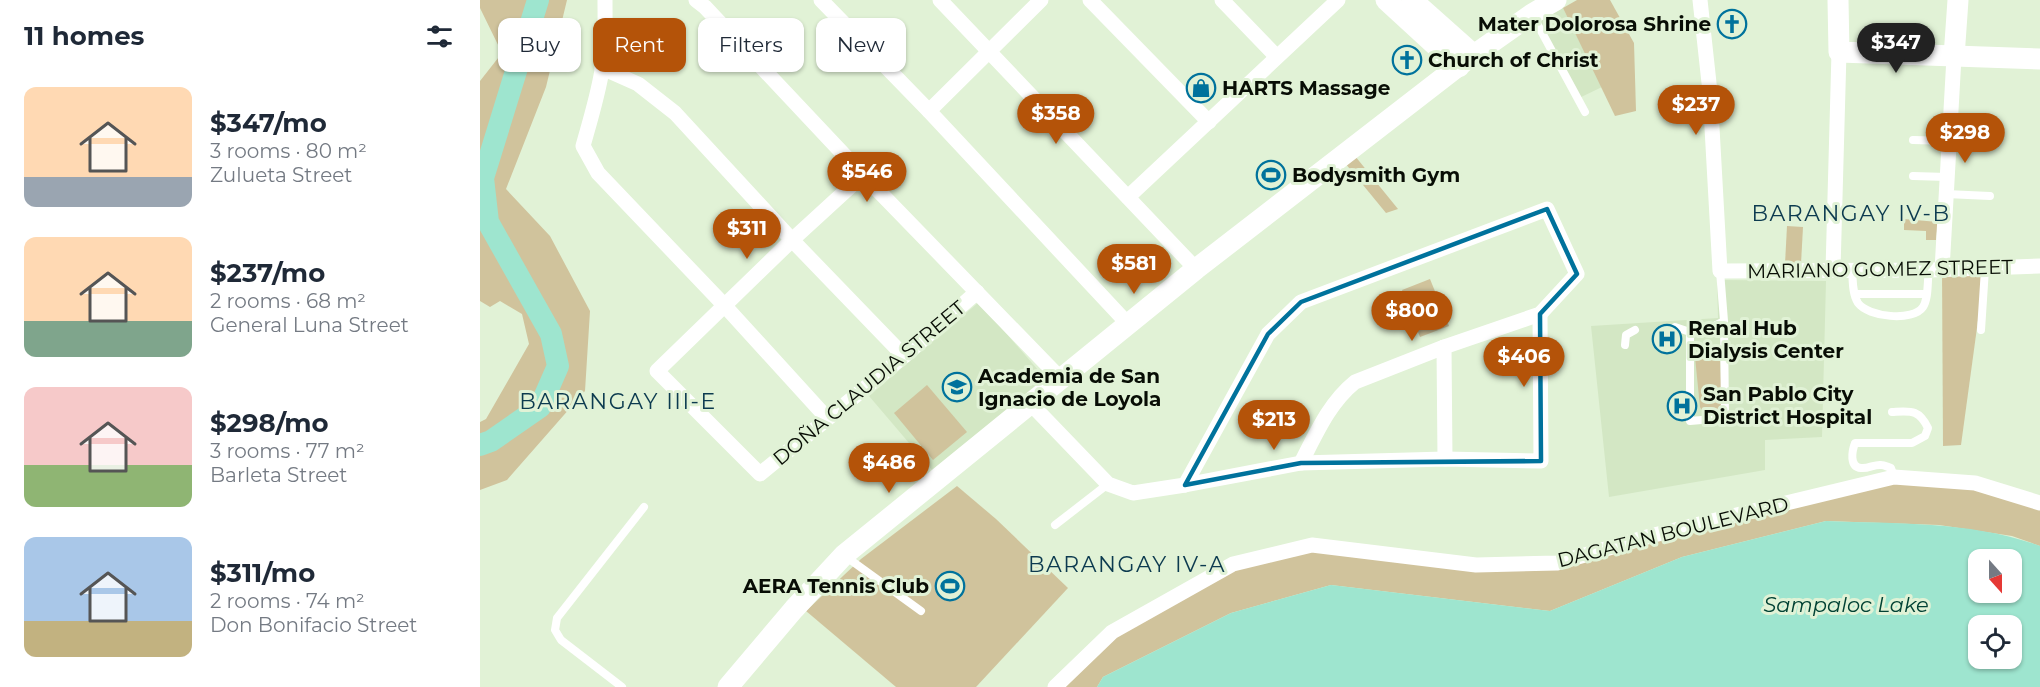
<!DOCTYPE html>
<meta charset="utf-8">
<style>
body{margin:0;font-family:Montserrat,sans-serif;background:#f6f6f7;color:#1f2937;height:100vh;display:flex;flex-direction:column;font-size:22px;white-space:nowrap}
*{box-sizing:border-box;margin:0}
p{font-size:20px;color:#747a83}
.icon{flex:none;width:33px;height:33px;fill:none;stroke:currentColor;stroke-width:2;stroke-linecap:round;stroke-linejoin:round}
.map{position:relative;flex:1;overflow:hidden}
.drawer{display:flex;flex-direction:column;background:#fff;width:480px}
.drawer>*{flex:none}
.hud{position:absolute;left:18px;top:18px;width:570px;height:54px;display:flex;gap:12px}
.needle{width:39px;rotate:159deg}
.buttons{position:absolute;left:1488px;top:549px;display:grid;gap:12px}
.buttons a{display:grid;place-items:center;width:54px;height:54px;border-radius:12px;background:#fff;box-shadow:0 2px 4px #0004;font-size:30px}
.price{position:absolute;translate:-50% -51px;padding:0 14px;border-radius:21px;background:#b45309;color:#fff;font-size:20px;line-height:39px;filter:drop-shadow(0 2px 3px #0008)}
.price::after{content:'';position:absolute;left:50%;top:36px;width:18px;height:14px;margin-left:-9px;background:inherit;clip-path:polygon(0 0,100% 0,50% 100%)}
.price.on{background:#222;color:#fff}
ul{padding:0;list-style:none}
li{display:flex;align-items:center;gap:18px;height:150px;padding:0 24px}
li span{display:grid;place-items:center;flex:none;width:168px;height:120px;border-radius:12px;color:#555}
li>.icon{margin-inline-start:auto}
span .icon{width:72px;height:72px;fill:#fffc;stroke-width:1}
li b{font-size:26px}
h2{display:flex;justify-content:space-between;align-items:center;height:72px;padding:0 24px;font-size:26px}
.pill{padding:0 21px;border-radius:12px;background:#fff;box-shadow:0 2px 4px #0004;font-size:21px;line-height:54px}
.pill.on{background:#b45309;color:#fff}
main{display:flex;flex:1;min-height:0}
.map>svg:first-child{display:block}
.built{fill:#d3e7c4}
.green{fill:#d0c39c}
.water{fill:#9ee5cf;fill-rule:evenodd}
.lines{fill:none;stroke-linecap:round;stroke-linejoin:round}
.river{stroke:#9ee5cf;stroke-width:22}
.lane{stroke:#fff;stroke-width:8}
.street{stroke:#fff;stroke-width:15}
.secondary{stroke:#fff;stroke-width:21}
.marked{fill:none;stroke:#00729c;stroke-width:4.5;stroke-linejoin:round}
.labels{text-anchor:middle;stroke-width:6;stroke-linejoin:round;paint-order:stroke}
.poi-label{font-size:20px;font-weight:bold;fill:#080d05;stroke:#e1f2d6;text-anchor:start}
.street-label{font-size:20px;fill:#080d05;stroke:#e1f2d6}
.water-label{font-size:21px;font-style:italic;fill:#014234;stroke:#e1f2d6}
.quarter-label{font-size:22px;letter-spacing:1.5px;fill:#0c3a4f;stroke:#e1f2d6}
</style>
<main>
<section class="drawer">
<h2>11 homes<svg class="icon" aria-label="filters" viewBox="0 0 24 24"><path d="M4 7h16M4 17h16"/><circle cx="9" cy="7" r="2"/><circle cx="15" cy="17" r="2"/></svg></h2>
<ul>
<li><span style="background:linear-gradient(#ffd9b3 75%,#9aa5b1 0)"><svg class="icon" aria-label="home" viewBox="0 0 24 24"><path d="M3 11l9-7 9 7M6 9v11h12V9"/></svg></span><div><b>$347/mo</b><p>3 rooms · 80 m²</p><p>Zulueta Street</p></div></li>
<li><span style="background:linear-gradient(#ffd9b3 70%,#7fa58c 0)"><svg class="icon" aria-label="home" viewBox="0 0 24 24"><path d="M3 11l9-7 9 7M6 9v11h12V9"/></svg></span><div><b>$237/mo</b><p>2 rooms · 68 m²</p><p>General Luna Street</p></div></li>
<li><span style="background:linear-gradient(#f6c9c9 65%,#8fb573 0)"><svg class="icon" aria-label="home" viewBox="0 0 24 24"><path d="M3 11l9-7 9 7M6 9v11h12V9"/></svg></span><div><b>$298/mo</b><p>3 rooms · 77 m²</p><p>Barleta Street</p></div></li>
<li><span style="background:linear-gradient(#a9c7e8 70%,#c2b280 0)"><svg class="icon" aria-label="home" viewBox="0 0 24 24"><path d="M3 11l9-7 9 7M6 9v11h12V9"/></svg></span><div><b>$311/mo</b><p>2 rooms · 74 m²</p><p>Don Bonifacio Street</p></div></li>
</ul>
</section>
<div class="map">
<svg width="1560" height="687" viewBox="0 0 1560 687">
<rect width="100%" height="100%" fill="#e1f2d6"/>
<g class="built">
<polygon points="1083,8 1122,87 1095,100 1054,24"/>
<polygon points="1237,280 1346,281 1342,437 1285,440 1285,470 1129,497 1111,326 1238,318"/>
<polygon points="499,302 565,378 452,470 389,396"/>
</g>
<g class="green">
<polygon points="0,0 87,0 66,87 26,189 70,236 110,311 105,391 27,480 0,490 0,422 6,419 49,344 42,314 20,301 10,307 0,301 0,81 22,53 0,8"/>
<polygon points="1097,0 1130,0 1154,43 1156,111 1135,116 1083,8"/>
<polygon points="875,156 918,209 906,213 865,163"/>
<polygon points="1424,219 1458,222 1456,240 1446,240 1446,231 1424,230"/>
<polygon points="1307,226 1323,227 1321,264 1305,264"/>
<polygon points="1505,269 1481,445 1463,446 1462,270"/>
<polygon points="950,279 969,326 940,337 922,290"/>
<path d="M1224,347C1233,347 1236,348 1240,355L1242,409C1234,417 1226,418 1220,407L1215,357L1219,349Z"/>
<polygon points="447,385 487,432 453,460 414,413"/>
<polygon points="1414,477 1470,484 1560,503 1560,546 1532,536 1459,525 1346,521 1202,557 1070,611 851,585 751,613 623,677 617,687 575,687 632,632 753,564 832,545 996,565 1077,563"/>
<polygon points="477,486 516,519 588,588 496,687 416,687 326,611 381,559"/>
</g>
<path class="water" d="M1346,521C1418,524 1492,521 1560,546V687H617L623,677L751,613L851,585L1070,611L1202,557ZM1498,560H1532V592H1498ZM1498,626H1532V658H1498Z"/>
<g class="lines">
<polyline class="river" points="0,445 11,441 60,407 78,366 71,334 8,222 3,178 58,0"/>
<g class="lane">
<polyline points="1053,16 1105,112"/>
<polyline points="1433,140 1469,141"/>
<polyline points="1433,176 1467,177"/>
<polyline points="1466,194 1510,196"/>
<path d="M1372,270C1373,280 1372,294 1378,303C1388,317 1433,322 1443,307C1449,298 1447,281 1449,270"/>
<polyline points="1240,271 1244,321 1245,418 1210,421 1210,332 1226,330 1244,321"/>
<polyline points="1375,294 1446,294"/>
<polyline points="1195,327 1210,332"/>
<polyline points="1501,330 1505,269"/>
<polyline points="1145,345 1146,335 1155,330"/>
<path d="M1412,412C1431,411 1439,409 1448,428L1445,436L1432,443H1375C1372,451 1369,467 1381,468C1388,469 1395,464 1401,465C1405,465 1407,467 1411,468L1414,477"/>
<polyline points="575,525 628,484"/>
<polyline points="365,556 441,611"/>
<polyline points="142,687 81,640 75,630 77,618 164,507"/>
</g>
<g class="street">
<path d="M125,0C125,23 126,47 122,70C118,95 110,121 103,146L118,173L244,305L347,418"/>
<polyline points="216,0 225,7 383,175 581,379"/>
<polyline points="341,0 449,111 648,324"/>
<polyline points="460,0 716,269"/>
<polyline points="610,0 729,122"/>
<polyline points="742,0 796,56"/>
<polyline points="1220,0 1230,92 1240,271 1449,270 1560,266"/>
<polyline points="122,68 158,84 195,113 312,240 424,356"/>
<polyline points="449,111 561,0"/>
<polyline points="383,175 312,240 177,371 280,474 424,356 497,292"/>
<polyline points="648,197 858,0"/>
<polyline points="1353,270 1359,52"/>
<polyline points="1462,270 1474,57"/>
<polyline points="964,347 965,459"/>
<polyline points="550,403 628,484 653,493 705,485 821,463 965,459 1061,461 1060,314"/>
<path d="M705,485L788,334L821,302L1067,209L1097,274L1060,314L964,347L875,382C849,403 836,434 821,463"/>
<polyline points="575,687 632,632 753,564 832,545 996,565 1077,563 1174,535 1414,477 1495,483 1560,503"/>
</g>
<g class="secondary">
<polyline points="906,0 979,67"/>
<polyline points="932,0 994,55"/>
<polyline points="1358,0 1359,52 1560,59"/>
<polyline points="1474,57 1478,0"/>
<polyline points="248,687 314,609 364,555 716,269 981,64 1052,14 1076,0"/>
</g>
</g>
<path class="marked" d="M1067,209L1097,274L1060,314L1061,461L821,463L705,485L788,334L821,302Z"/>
<defs>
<g id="church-ring" transform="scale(1.5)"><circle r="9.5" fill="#e1f2d6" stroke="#00729c" stroke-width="1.5"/><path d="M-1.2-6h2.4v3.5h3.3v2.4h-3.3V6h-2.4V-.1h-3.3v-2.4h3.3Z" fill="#00729c"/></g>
<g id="shop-ring" transform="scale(1.5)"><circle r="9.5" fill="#e1f2d6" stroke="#00729c" stroke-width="1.5"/><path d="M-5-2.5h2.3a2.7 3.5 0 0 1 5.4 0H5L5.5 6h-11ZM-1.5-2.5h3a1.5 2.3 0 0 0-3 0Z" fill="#00729c"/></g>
<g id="stadium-ring" transform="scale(1.5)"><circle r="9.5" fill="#e1f2d6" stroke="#00729c" stroke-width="1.5"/><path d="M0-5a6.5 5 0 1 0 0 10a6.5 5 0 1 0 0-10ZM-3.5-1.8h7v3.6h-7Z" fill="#00729c"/></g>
<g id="hospital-ring" transform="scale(1.5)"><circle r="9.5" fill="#e1f2d6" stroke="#00729c" stroke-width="1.5"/><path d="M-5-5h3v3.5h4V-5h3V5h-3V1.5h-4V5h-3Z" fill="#00729c"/></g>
<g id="school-ring" transform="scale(1.5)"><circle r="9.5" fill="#e1f2d6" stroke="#00729c" stroke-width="1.5"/><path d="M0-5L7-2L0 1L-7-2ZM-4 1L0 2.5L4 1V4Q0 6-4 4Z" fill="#00729c"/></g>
</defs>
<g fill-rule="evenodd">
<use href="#church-ring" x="1252" y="24"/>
<use href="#church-ring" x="927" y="60"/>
<use href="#shop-ring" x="721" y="88"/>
<use href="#stadium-ring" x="791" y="175"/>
<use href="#hospital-ring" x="1187" y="339"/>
<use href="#school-ring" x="477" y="387"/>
<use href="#hospital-ring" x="1202" y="406"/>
<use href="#stadium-ring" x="470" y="586"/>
</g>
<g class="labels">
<g class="poi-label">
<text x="1231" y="31" text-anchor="end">Mater Dolorosa Shrine</text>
<text x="948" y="67">Church of Christ</text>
<text x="742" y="95">HARTS Massage</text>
<text x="812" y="182">Bodysmith Gym</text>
<text x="1208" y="335">Renal Hub<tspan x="1208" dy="23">Dialysis Center</tspan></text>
<text x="498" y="383">Academia de San<tspan x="498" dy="23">Ignacio de Loyola</tspan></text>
<text x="1223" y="401">San Pablo City<tspan x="1223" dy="23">District Hospital</tspan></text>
<text x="449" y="593" text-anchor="end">AERA Tennis Club</text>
</g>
<g class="street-label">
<text transform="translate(1400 269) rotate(-1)" y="7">MARIANO GOMEZ STREET</text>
<text transform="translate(389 383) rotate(-40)" y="7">DOÑA CLAUDIA STREET</text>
<text transform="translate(1193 532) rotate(-14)" y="7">DAGATAN BOULEVARD</text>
</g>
<g class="water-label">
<text x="1366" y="612">Sampaloc Lake</text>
</g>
<g class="quarter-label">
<text x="1371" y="221">BARANGAY IV-B</text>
<text x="138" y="409">BARANGAY III-E</text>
<text x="647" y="572">BARANGAY IV-A</text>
</g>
</g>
</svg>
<div class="buttons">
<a><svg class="needle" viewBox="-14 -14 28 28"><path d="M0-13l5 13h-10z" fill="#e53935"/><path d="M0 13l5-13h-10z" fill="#747a83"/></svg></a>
<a><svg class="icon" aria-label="locate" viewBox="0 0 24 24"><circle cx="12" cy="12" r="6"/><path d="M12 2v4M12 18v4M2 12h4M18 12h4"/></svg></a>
</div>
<b class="price on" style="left:1416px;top:74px">$347</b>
<b class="price" style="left:1216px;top:136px">$237</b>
<b class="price" style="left:576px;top:145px">$358</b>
<b class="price" style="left:1485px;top:164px">$298</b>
<b class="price" style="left:387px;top:203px">$546</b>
<b class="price" style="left:267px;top:260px">$311</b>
<b class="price" style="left:654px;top:295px">$581</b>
<b class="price" style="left:932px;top:342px">$800</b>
<b class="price" style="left:1044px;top:388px">$406</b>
<b class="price" style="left:794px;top:451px">$213</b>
<b class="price" style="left:409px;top:494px">$486</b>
<div class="hud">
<a class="pill">Buy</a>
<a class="pill on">Rent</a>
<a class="pill">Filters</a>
<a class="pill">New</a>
</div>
</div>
</main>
